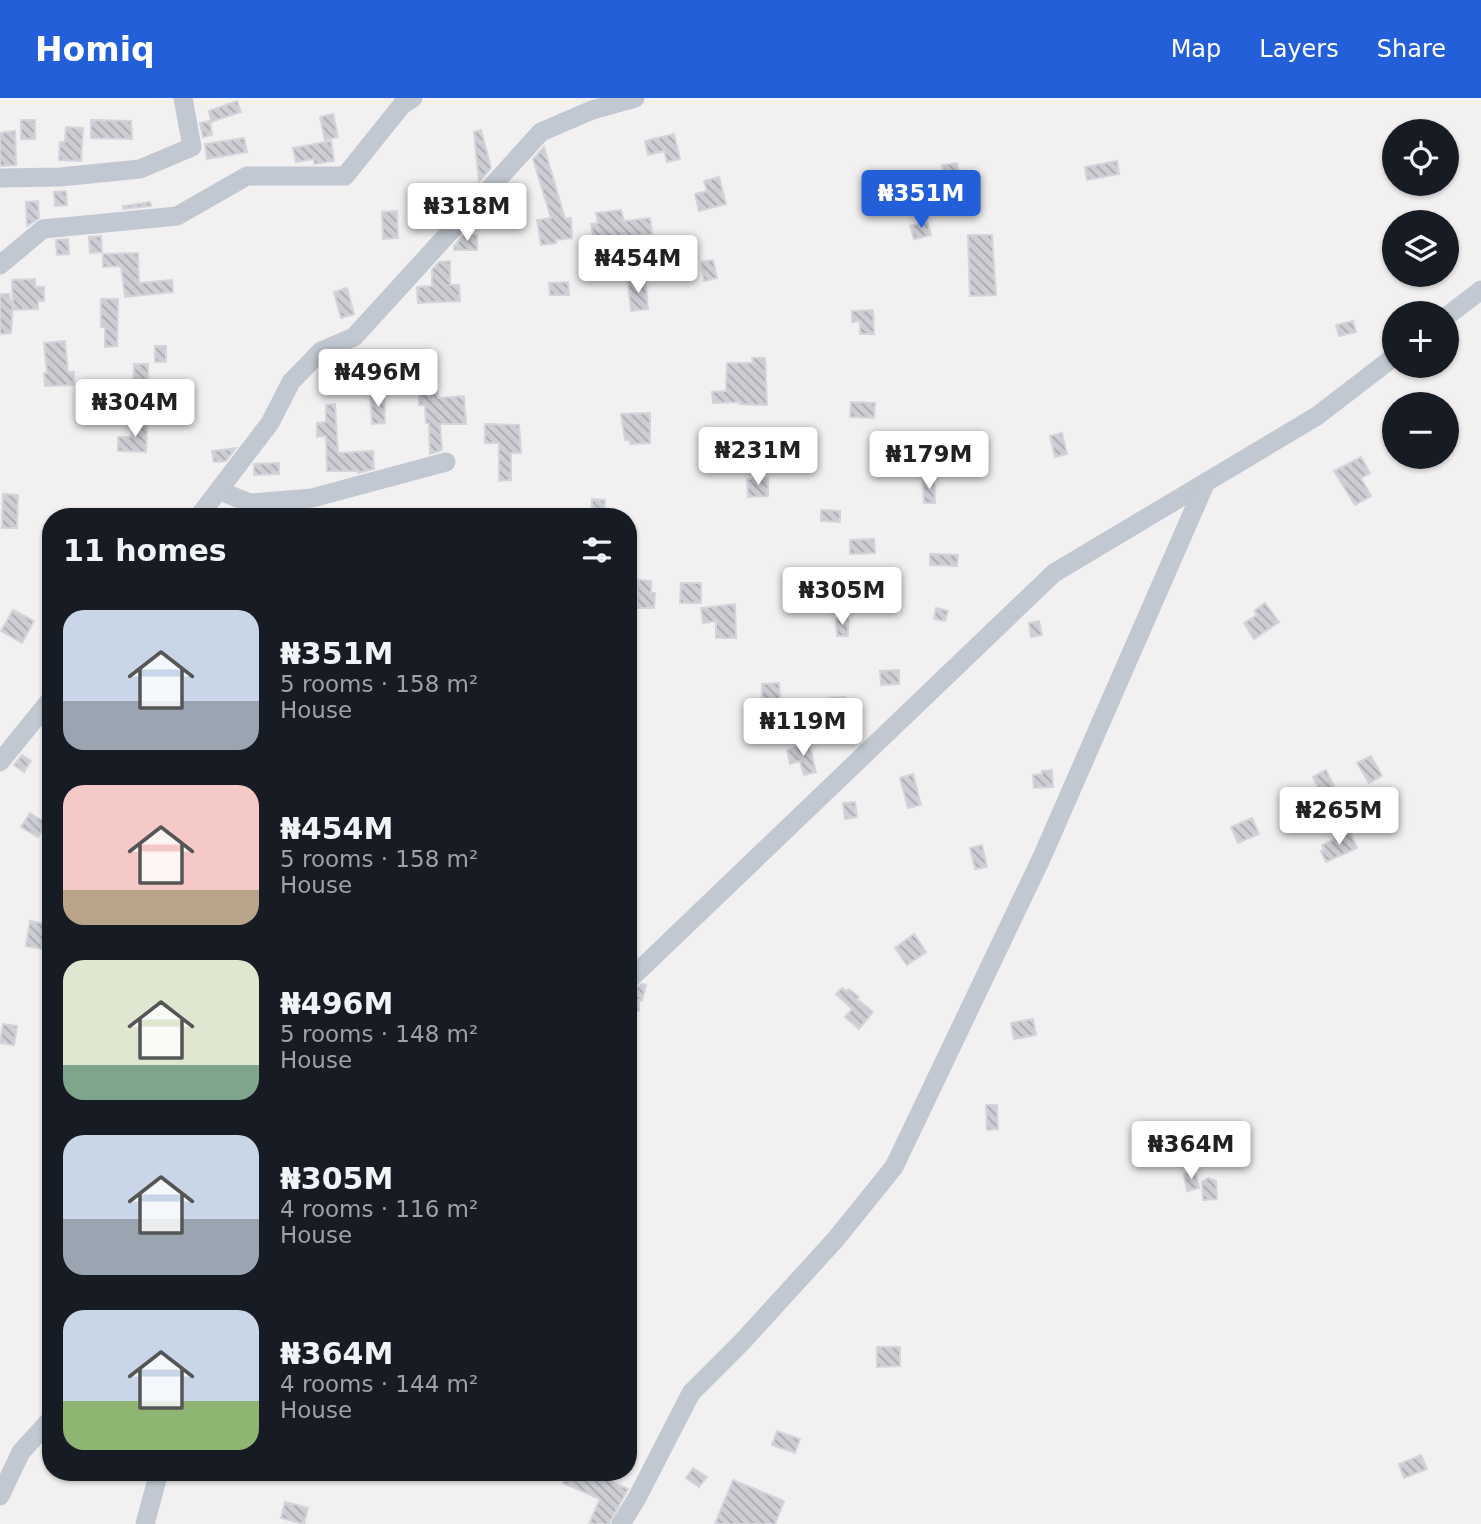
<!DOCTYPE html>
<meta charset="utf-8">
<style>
body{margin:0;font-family:"DejaVu Sans",sans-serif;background:#242831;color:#f1f3f6;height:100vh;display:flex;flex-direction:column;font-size:26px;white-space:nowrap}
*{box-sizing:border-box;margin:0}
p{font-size:23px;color:#9ea1a6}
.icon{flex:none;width:38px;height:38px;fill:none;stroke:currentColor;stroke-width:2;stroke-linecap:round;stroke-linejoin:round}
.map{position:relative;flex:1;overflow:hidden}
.panel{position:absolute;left:42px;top:410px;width:595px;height:973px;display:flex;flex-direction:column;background:#171b24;border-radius:28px;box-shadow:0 2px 5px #0004}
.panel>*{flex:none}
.tools{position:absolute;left:1382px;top:21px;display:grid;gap:14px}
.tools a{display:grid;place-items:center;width:77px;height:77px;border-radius:50%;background:#171b24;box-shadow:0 2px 5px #0004;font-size:35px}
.price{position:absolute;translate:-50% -60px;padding:0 16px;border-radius:7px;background:#fff;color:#222;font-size:23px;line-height:46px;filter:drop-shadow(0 2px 4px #0008)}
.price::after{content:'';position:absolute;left:50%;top:42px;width:21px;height:16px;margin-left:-10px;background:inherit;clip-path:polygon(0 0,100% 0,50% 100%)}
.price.active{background:#225fd9;color:#fff}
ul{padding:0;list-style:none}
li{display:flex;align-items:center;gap:21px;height:175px;padding:0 21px}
li span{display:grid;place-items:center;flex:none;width:196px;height:140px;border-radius:21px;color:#555}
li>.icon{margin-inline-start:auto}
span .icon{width:84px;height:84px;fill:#fffc;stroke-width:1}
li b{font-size:30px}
h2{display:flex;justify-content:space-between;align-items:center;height:84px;padding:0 21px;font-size:30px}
header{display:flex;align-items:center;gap:42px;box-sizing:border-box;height:98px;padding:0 35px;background:#225fd9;color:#fff}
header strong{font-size:33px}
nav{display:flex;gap:38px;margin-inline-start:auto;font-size:24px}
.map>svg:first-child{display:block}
.building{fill:url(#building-back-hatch);stroke:#d4d5db;stroke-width:2}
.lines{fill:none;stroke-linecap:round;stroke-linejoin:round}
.minor{stroke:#c1c8d1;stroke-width:19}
</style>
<header>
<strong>Homiq</strong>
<nav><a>Map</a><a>Layers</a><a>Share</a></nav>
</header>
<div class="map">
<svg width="1481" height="1426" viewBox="0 0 1481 1426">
<defs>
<pattern id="building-back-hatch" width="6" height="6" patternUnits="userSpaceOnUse" patternTransform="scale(1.75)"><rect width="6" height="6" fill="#cdced4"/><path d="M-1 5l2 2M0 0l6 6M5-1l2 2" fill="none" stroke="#a8aaaf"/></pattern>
</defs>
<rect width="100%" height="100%" fill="#f2f0f0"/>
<g class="building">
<polygon points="237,3 241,14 211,24 209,13"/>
<polygon points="333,16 338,39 325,42 320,19"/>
<rect x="21" y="22" width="14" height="19"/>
<polygon points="91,22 131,23 132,41 91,40"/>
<polygon points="210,23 212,37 203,39 200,25"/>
<polygon points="66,29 83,30 81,63 59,62 60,44 65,44"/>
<polygon points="481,32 491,70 479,84 474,34"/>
<polygon points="15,33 16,67 0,68 0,35"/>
<polygon points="674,36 680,61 667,64 664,53 648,57 645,43"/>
<polygon points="244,40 247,54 207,61 205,46"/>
<polygon points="331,43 334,63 314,66 314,61 296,64 293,50"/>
<polygon points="544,49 565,121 571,120 572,140 556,142 556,145 541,147 537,122 551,120 533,61"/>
<polygon points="1117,63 1119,76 1087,82 1085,69"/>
<polygon points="957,65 960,84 945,86 942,67"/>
<polygon points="719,79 726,106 699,113 695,96 707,93 704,83"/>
<polygon points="66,93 67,107 55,108 54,94"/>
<polygon points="38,103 39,120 27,128 26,104"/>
<polygon points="150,104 151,108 123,111 123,108"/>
<polygon points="621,112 624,123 650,120 652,136 633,138 611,146 610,142 594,145 591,126 598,125 596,115"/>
<polygon points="397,113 398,140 383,141 382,114"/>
<polygon points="927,124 931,137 914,141 910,128"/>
<polygon points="464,137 477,137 477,152 454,152 454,148"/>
<polygon points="968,137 992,137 996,197 970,198"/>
<polygon points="101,138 102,154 90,155 89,139"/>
<polygon points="68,141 69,156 57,157 56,142"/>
<polygon points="138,155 139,185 172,182 173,194 125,199 121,168 103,169 103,156"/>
<polygon points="713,162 717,180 704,183 701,164"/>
<polygon points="450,163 450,187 459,187 460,203 418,205 417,189 432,188 432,172 439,164"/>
<polygon points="35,181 35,189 44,189 44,203 38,203 38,211 13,212 12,182"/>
<polygon points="645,181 648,211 631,213 628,183"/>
<polygon points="568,184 569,197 550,197 549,185"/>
<polygon points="347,190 354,216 341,220 334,194"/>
<polygon points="0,196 9,196 10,203 13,203 11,235 0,236"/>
<polygon points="101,201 118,201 117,248 105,249 105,229 101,229"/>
<polygon points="873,212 874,236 860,236 860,223 852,224 852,213"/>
<polygon points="1353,223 1356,234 1339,238 1336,227"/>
<polygon points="65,243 68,274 74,274 74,287 45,288 44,275 47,275 44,245"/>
<rect x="155" y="248" width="11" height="16"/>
<polygon points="752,260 765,260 767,307 740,306 740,304 713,305 712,294 726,293 727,265 753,265"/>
<polygon points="134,266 148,266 148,293 133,293"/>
<polygon points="419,294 438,294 438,300 464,298 466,326 440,326 442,352 430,356 429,325 426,325 425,307 419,307"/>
<polygon points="371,297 384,297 385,325 372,326"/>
<polygon points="851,304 875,305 874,320 850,319"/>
<polygon points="335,306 338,355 373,353 374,371 358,375 358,373 327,373 326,338 317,339 317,325 326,324 326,307"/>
<polygon points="650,315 650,345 630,346 630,342 625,342 621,316"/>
<polygon points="132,323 147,324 146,354 118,353 118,339 132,339"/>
<polygon points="485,326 519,327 521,355 511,355 511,382 499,383 499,345 485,345"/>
<polygon points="1062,335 1067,356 1055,359 1050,338"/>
<polygon points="236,350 226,363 214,364 212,353"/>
<polygon points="1361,359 1370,375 1361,380 1371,398 1355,407 1334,373"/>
<polygon points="279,365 279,376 254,377 254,366"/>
<polygon points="768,380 768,398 748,399 747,381"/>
<polygon points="934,381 935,405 924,405 923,382"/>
<polygon points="3,396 18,397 17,430 2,430"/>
<polygon points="592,401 605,402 604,418 591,418"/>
<polygon points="821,412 840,413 840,424 821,423"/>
<polygon points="874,441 875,455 850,456 850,442"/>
<polygon points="930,456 958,457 957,468 930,467"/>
<polygon points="638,482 651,483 651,495 655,495 654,510 637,510"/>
<polygon points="681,485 701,485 701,505 680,505"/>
<polygon points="1265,505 1279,524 1254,541 1244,525 1257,517 1254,513"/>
<polygon points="735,506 736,540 716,540 716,523 703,525 701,510"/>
<polygon points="936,510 948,513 945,523 934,521"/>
<polygon points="13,512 34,523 22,545 1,533"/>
<polygon points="848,520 848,538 837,538 836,521"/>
<polygon points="1039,523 1042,537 1031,539 1029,525"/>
<polygon points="899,572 899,586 881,587 880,573"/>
<polygon points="779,585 780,606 762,606 762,586"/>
<polygon points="845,599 846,618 829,619 828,600"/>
<polygon points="773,619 791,620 791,635 772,635"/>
<polygon points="809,646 816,674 804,677 800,663 790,666 787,652"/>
<polygon points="22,657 31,663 24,674 14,667"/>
<polygon points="1371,658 1382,678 1369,685 1357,665"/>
<polygon points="1052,672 1053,689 1034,690 1033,677 1042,676 1042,673"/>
<polygon points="1326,672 1341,703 1328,710 1313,679"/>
<polygon points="913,676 921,707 908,710 900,680"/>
<polygon points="855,704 857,719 845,721 843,705"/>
<polygon points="30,715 46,725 38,739 21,729"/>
<polygon points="1252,720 1259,736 1238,745 1231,729"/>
<polygon points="1350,734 1357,750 1326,764 1321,753 1324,751 1322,747"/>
<polygon points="982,747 987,769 975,771 970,750"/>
<polygon points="30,823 46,826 42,851 26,848"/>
<polygon points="914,836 926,854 907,867 895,850"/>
<polygon points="642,886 646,887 642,903 639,902 639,913 628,912 628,895"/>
<polygon points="842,890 847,893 849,891 859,899 857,901 873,914 859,931 845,919 852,911 836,896"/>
<polygon points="1033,921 1036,937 1014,941 1011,925"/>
<polygon points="3,926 17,928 14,947 0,945"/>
<polygon points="986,1007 997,1007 998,1031 987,1032"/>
<polygon points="1188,1074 1195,1074 1199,1090 1187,1093 1184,1076"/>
<polygon points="1208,1080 1216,1083 1217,1101 1203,1102 1202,1084"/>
<polygon points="877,1249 900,1249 900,1268 877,1269"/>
<polygon points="777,1333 800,1341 795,1355 772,1347"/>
<polygon points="1421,1357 1427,1371 1404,1380 1399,1366"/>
<polygon points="693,1370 707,1379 699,1389 686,1380"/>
<polygon points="568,1374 589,1374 628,1391 609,1426 589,1426 600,1401 563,1385"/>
<polygon points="733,1382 784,1403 775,1426 715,1426"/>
<polygon points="285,1404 308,1410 304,1426 281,1420"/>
</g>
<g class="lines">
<g class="minor">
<polyline points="0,80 60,79 140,71 192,49 183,0"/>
<polyline points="0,167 43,131 177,118 247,78 345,78 402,7 413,0"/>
<polyline points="1447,218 1481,192"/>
<polyline points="220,393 250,405 312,400 446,364"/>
<polyline points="199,418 270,325 291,284 321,253 354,239 541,34 592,12 635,0"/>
<polyline points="0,664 51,601"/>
<polyline points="628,883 1054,475 1317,318 1395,258"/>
<polyline points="0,1398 21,1354 51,1321"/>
<polyline points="145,1426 159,1374"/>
<polyline points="621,1426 637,1400 691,1295 742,1244 835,1142 894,1069 1042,759 1206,384"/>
</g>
</g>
</svg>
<div class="tools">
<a><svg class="icon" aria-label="locate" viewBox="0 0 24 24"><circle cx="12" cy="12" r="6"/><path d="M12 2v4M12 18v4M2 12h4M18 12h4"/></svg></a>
<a><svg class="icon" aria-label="layers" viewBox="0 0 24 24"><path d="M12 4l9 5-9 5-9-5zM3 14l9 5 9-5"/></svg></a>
<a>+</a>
<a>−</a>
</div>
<b class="price active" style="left:921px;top:132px">₦351M</b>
<b class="price" style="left:467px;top:145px">₦318M</b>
<b class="price" style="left:638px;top:197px">₦454M</b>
<b class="price" style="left:378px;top:311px">₦496M</b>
<b class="price" style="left:135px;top:341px">₦304M</b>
<b class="price" style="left:758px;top:389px">₦231M</b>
<b class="price" style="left:929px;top:393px">₦179M</b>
<b class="price" style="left:842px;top:529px">₦305M</b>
<b class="price" style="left:803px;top:660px">₦119M</b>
<b class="price" style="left:1339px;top:749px">₦265M</b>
<b class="price" style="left:1191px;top:1083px">₦364M</b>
<section class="panel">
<h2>11 homes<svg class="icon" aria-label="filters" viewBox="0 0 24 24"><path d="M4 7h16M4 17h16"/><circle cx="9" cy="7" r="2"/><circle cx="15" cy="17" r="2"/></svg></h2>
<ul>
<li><span style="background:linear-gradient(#c9d6e8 65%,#9aa5b1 0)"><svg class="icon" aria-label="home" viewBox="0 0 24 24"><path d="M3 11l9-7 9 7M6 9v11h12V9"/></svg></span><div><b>₦351M</b><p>5 rooms · 158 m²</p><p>House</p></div></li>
<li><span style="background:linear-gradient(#f6c9c9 75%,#b9a48a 0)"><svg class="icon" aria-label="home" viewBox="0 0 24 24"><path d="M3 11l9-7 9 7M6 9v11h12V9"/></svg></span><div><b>₦454M</b><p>5 rooms · 158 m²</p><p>House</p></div></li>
<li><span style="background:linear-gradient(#dfe7d0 75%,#7fa58c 0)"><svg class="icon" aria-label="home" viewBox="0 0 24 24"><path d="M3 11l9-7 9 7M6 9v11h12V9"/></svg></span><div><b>₦496M</b><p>5 rooms · 148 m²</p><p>House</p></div></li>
<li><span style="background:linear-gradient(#c9d6e8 60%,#9aa5b1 0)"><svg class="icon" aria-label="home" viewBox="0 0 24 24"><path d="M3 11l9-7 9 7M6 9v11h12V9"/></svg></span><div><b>₦305M</b><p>4 rooms · 116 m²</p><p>House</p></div></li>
<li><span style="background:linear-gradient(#c9d6e8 65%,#8fb573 0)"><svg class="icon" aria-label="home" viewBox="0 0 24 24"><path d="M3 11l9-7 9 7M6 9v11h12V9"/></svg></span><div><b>₦364M</b><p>4 rooms · 144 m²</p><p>House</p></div></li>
</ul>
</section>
</div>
